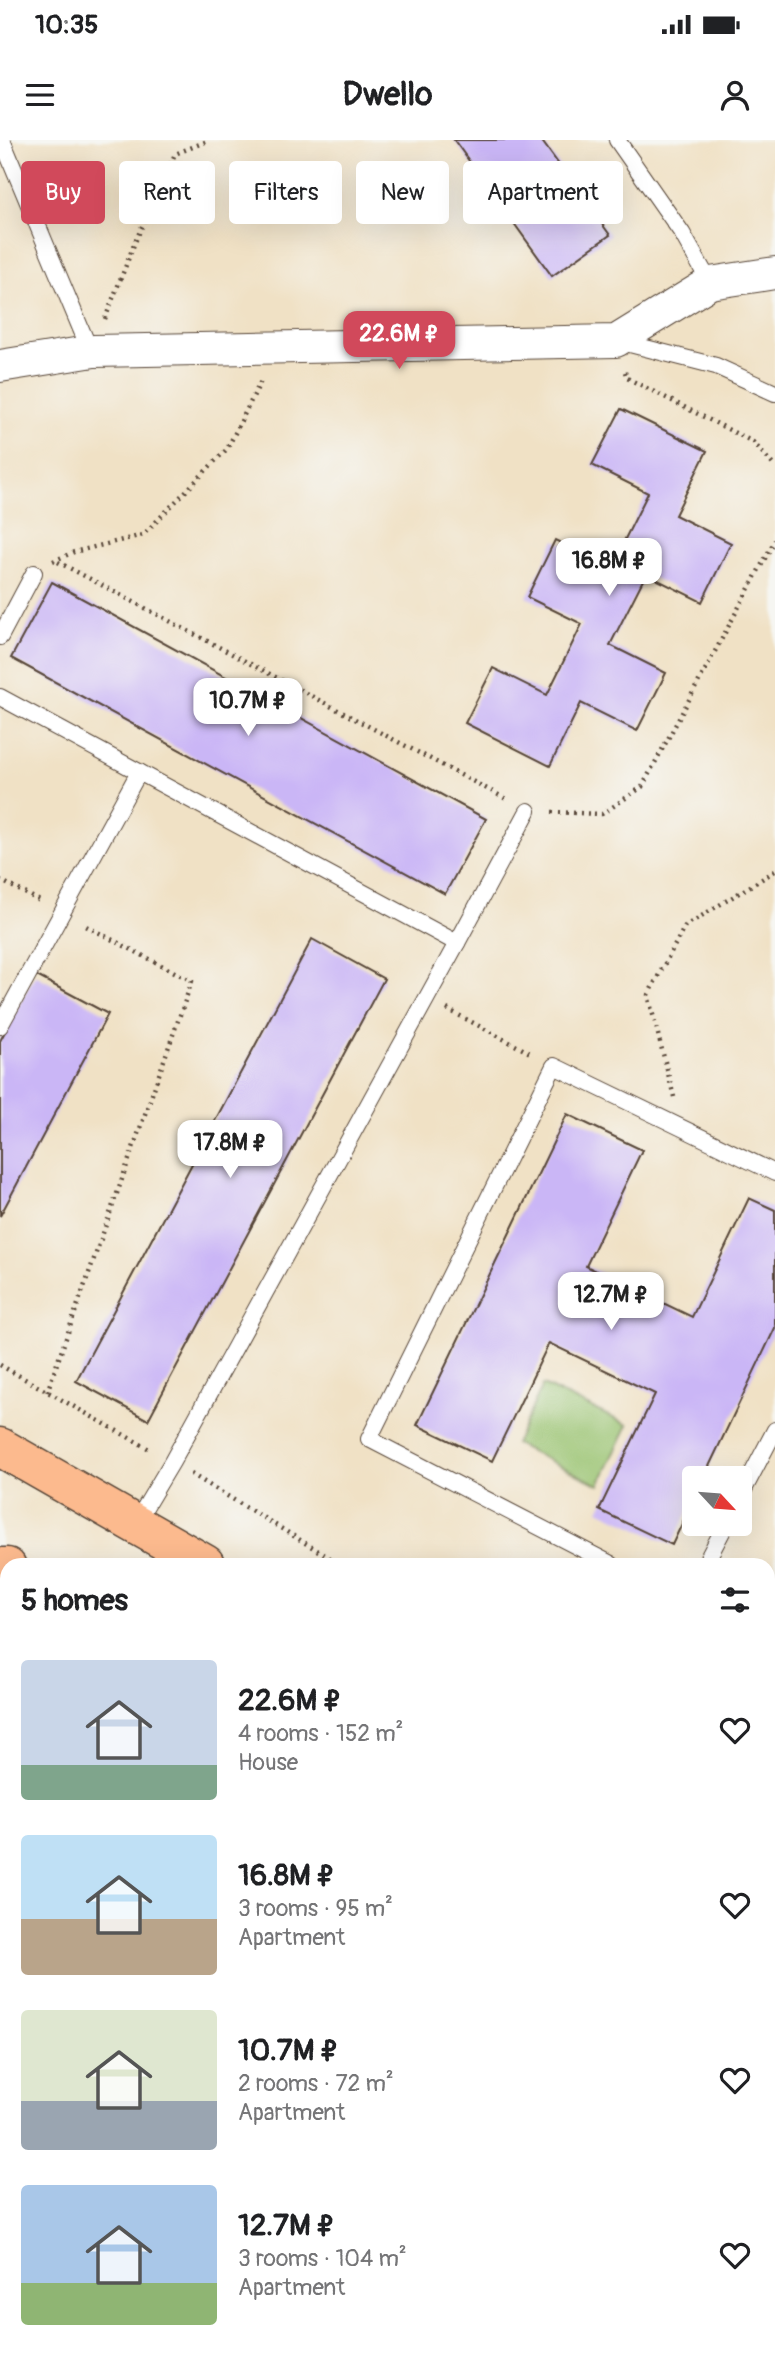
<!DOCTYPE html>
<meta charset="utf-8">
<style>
body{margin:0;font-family:Pangolin,sans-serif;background:#f6f6f6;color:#202124;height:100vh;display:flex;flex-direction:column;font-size:26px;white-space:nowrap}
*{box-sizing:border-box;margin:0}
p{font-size:23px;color:#757577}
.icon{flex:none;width:38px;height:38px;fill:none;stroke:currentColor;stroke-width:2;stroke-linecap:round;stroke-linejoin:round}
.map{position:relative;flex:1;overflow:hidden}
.details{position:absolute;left:0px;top:1418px;width:775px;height:800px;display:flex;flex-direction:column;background:#fff;border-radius:21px 21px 0 0;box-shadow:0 7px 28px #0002}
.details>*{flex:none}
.banner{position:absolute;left:21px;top:21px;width:733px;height:63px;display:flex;gap:14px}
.needle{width:46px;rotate:116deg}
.fabs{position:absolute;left:682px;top:1326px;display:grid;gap:14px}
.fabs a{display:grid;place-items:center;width:70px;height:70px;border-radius:7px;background:#fff;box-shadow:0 7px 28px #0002;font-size:35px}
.price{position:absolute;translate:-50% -60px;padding:0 16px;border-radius:14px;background:#fff;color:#222;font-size:23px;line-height:46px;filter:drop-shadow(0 2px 4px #0008)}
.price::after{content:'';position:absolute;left:50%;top:42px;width:21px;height:16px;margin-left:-10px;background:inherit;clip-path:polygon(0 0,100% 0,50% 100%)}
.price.active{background:#d1495b;color:#fff}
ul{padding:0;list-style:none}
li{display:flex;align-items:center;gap:21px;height:175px;padding:0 21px}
li span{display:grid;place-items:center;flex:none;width:196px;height:140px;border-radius:7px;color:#555}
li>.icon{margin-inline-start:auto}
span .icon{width:84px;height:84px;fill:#fffc;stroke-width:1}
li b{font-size:30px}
h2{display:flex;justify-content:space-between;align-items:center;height:84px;padding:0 21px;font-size:30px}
.chip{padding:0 24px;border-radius:7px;background:#fff;box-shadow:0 7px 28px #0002;font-size:24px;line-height:63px}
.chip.active{background:#d1495b;color:#fff}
.status{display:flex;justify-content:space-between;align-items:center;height:49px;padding:0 35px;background:#fff;direction:ltr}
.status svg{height:19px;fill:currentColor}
header{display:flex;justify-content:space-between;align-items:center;height:91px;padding:0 21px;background:#fff;font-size:32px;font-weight:800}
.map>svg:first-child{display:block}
.green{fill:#98c26e;stroke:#6a7646;stroke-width:2}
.building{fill:#cab6f6}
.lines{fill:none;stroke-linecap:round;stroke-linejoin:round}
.lane-casing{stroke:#564537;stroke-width:18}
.street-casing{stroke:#564537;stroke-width:34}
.primary-casing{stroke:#564537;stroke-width:41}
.path{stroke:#564537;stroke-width:4.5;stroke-dasharray:2 5;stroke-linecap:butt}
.lane{stroke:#fff;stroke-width:16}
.street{stroke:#fff;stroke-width:32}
.primary{stroke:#fcba8e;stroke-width:38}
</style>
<div class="status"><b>10:35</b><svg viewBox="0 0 49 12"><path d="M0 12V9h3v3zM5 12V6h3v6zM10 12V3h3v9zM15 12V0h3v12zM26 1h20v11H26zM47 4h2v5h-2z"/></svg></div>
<header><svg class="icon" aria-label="menu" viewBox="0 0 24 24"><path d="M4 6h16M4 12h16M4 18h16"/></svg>Dwello<svg class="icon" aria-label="person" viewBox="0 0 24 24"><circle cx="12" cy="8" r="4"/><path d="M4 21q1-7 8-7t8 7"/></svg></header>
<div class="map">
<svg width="775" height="2217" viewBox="0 0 775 2217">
<rect width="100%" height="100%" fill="#f6f6f2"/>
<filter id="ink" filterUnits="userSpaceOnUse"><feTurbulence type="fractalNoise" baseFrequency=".0143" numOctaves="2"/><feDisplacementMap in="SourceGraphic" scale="14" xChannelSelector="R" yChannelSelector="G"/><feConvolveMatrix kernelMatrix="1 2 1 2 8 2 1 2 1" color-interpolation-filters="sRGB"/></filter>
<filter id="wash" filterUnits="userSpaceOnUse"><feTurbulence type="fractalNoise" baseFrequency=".00686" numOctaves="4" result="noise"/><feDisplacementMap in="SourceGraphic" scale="28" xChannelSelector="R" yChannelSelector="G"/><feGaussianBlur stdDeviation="1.57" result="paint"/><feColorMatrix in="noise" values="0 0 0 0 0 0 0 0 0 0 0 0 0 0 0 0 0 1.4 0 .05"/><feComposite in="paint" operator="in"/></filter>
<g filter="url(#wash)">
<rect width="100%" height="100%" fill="#f0e1c5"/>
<polygon class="green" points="543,1245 628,1285 599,1345 515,1304"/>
<g id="blocks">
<g class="building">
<polygon points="454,0 541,0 610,95 552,136"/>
<polygon points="621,269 707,311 675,375 731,403 702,462 646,434 610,505 666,533 637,591 581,563 550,626 465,583 493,528 547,555 582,484 527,457 555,400 611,427 648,353 592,325"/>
<polygon points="52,442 486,679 445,754 11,518"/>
<polygon points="312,799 384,839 148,1280 76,1241"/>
<polygon points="35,835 108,874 0,1076 0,901"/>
<polygon points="567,974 642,1010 586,1126 692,1177 749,1058 775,1070 775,1188 703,1339 695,1339 695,1356 672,1405 599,1370 655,1254 549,1203 492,1321 417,1285"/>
<polygon points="0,1716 7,1717 7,1761 0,1758"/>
<polygon points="775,2101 775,2167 768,2163 768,2113"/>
<polygon points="691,2210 760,2210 775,2217 688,2217"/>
</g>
</g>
</g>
<g filter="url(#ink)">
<use href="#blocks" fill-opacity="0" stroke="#564537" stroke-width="2"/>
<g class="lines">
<g class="lane-casing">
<g id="lane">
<polyline points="2,0 91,213"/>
<polyline points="617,0 682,93 710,143"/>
<polyline points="618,201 716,226 775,253"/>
<polyline points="0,497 34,433"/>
<polyline points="0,557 139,632"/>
<polyline points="457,803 528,671"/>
<polyline points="0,886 139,632 457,803 172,1322 135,1384"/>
<polyline points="740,1357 775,1290"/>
<polyline points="611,1424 369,1299 554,926 775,1033"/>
<polyline points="705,1424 726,1384"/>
<polyline points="0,1681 7,1684"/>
<polyline points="768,1712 775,1700"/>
<polyline points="0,1789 7,1791"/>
<polyline points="592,2210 601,2217"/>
</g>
</g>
<g class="street-casing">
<polyline id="street" points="0,226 94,211 616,201 710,143 775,133"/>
</g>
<g class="primary-casing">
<g id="primary">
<polyline points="0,1307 205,1424"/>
<polyline points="0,1427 7,1427"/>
<polyline points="768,1734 775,1738"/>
</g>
</g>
<g class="path">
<polyline points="105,179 135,102 175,14 210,0"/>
<polyline points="625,232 627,238 753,302 775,327"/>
<polyline points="53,421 74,412 143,395 227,309 262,239"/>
<polyline points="58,422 508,660"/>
<polyline points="552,672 602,674 642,647 775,400"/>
<polyline points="0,740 40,761"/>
<polyline points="447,869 532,914"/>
<polyline points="674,957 648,855 685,786 775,731"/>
<polyline points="0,1225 151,1310"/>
<polyline points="47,1252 192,841 84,785"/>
<polyline points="191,1334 340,1424"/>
</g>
<use href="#lane" class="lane"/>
<use href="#street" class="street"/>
<use href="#primary" class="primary"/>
</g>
</g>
</svg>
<div class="fabs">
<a><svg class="needle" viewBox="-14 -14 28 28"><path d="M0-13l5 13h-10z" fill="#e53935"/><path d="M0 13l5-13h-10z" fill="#757577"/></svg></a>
</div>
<b class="price active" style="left:399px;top:231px">22.6M ₽</b>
<b class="price" style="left:609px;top:458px">16.8M ₽</b>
<b class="price" style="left:248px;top:598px">10.7M ₽</b>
<b class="price" style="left:230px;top:1040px">17.8M ₽</b>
<b class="price" style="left:611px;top:1192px">12.7M ₽</b>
<div class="banner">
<a class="chip active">Buy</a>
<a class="chip">Rent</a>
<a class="chip">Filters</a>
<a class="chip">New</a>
<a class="chip">Apartment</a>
</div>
<section class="details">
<h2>5 homes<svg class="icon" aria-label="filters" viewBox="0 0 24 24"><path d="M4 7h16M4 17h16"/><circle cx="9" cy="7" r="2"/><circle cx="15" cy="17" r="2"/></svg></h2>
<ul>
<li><span style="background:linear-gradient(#c9d6e8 75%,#7fa58c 0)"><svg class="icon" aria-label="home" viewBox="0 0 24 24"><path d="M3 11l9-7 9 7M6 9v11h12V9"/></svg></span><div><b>22.6M ₽</b><p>4 rooms · 152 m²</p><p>House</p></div><svg class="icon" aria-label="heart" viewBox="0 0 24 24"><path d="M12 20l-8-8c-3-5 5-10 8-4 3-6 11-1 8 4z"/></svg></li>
<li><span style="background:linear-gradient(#bfe0f5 60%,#b9a48a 0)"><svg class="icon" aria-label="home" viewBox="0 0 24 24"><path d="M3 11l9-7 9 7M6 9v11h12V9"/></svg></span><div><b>16.8M ₽</b><p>3 rooms · 95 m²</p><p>Apartment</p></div><svg class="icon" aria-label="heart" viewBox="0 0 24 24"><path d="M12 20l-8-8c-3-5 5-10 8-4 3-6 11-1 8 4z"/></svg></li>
<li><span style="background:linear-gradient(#dfe7d0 65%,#9aa5b1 0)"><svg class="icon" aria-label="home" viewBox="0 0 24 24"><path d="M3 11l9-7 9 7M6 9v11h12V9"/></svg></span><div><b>10.7M ₽</b><p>2 rooms · 72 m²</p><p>Apartment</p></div><svg class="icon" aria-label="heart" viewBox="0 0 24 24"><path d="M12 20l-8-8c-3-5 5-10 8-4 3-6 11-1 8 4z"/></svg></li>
<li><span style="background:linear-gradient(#a9c7e8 70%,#8fb573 0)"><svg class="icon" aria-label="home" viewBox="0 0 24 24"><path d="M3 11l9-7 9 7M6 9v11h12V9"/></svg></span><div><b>12.7M ₽</b><p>3 rooms · 104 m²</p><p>Apartment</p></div><svg class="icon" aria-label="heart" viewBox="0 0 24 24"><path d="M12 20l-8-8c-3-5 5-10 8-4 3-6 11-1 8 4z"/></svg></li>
</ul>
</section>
</div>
